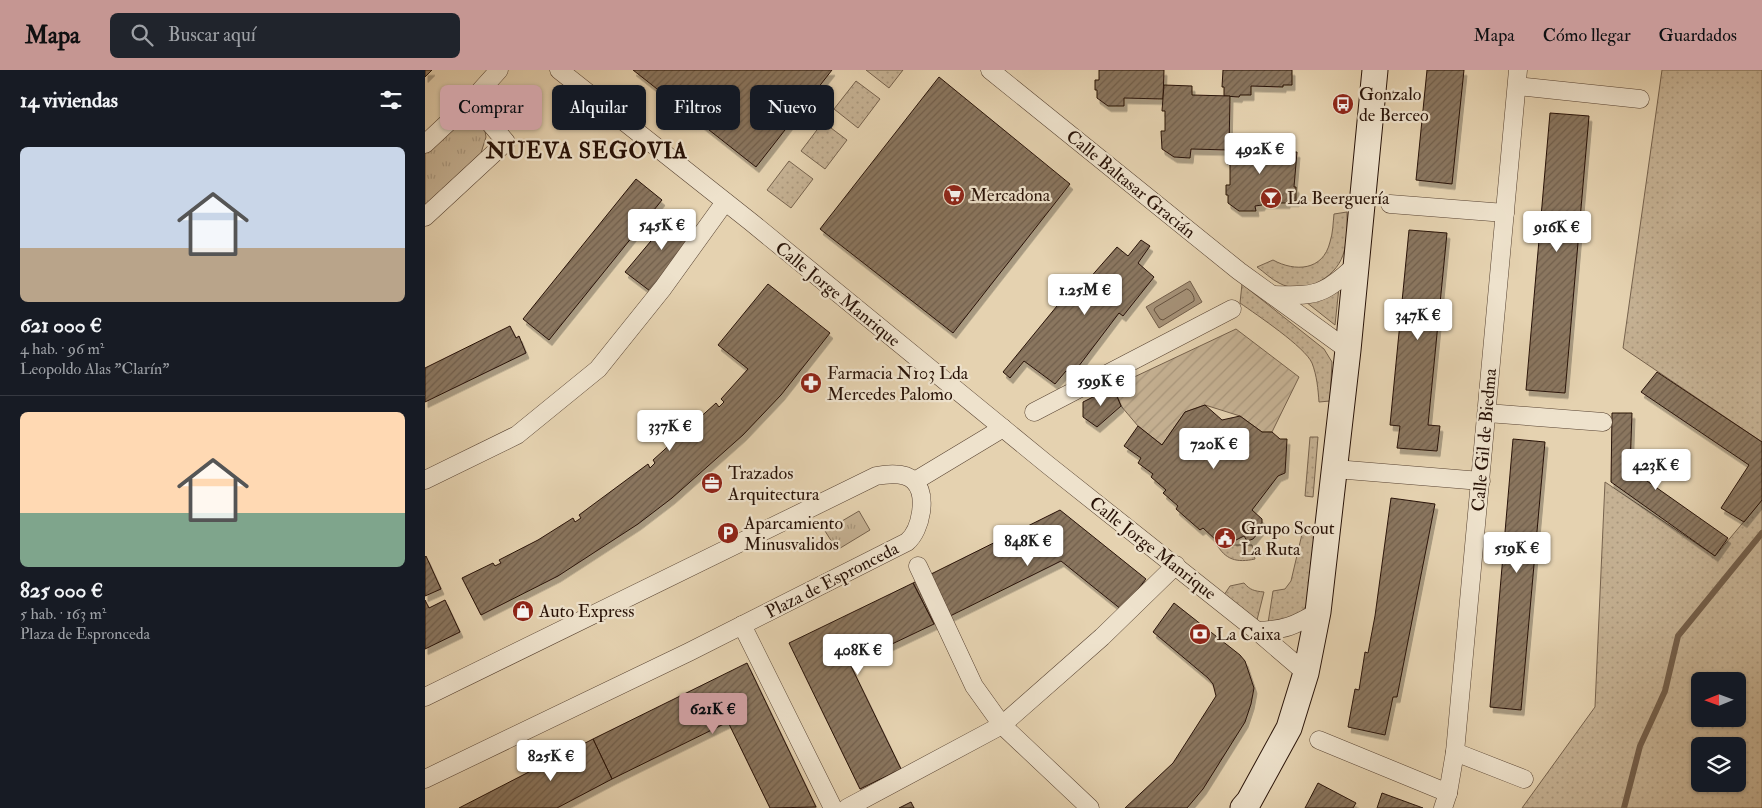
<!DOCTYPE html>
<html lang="es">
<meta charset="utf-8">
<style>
body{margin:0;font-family:"IM FELL Double Pica",serif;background:#20242c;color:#f1f3f6;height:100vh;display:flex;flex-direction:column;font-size:19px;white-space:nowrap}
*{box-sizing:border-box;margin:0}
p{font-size:16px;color:#9ea1a6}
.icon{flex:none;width:28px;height:28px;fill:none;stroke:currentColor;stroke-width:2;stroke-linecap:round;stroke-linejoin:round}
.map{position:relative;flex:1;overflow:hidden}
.drawer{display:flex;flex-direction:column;background:#171b24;width:425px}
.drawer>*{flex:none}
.guide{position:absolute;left:15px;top:15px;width:475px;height:45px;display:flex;gap:10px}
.needle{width:32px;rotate:269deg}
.buttons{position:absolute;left:1266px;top:602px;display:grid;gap:10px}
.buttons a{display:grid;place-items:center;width:55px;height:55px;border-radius:8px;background:#171b24;box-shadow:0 1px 4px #0004;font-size:25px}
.price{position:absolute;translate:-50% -42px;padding:0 11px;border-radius:5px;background:#fff;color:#222;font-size:16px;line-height:32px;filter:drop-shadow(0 1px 2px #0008)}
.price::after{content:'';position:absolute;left:50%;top:30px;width:15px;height:11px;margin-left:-8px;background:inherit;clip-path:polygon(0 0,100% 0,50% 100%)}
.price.on{background:#c59692;color:#111}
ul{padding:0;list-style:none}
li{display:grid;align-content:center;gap:10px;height:265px;padding:0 20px}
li+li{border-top:1px solid #363941}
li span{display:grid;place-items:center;height:155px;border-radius:8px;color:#555}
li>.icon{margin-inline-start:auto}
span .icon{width:90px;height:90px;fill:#fffc;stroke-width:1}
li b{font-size:21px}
h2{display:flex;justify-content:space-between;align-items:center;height:60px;padding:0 20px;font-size:21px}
.tag{padding:0 18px;border-radius:8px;background:#171b24;box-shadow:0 1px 4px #0004;font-size:18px;line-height:45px}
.tag.on{background:#c59692;color:#111}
header{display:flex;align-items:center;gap:30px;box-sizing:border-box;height:70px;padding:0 25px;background:#c59692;color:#111}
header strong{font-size:24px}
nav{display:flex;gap:28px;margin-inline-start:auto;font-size:18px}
.search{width:350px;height:45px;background:#20242c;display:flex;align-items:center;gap:12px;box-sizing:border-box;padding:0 18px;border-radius:8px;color:#9ea1a6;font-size:19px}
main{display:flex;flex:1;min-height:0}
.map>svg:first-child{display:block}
.grass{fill:url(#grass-dots);stroke:#76624d;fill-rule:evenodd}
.park{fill:url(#park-tufts);stroke:#76624d}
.garden{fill:url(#garden-furrows);stroke:#76624d}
.water{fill:#a59177;stroke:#735e4a}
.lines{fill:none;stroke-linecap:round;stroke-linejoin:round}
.shore{stroke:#66523f;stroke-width:1}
.stream{stroke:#735e4a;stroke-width:6}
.building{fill:url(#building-hatch);stroke:#281207;filter:url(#shadow)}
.street-casing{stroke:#574231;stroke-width:19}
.secondary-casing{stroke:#281207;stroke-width:27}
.street{stroke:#eee2cc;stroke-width:18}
.secondary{stroke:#eee2cc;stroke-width:25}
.labels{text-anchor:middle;stroke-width:4.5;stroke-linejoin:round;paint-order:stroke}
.poi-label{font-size:18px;fill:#281207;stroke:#eee2cc;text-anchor:start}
.street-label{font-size:18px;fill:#281207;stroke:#eee2cc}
.district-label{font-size:22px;font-weight:bold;letter-spacing:1px;fill:#281207;stroke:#eee2cc}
</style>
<header>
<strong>Mapa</strong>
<div class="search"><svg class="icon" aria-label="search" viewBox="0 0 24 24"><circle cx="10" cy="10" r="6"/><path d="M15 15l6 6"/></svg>Buscar aquí</div>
<nav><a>Mapa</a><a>Cómo llegar</a><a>Guardados</a></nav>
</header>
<main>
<section class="drawer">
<h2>14 viviendas<svg class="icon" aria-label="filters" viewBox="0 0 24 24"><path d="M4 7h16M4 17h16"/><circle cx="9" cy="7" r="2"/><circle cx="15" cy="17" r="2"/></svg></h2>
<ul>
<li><span style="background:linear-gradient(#c9d6e8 65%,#b9a48a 0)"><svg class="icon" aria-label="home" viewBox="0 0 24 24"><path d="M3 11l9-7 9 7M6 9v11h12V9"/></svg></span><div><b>621 000 €</b><p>4 hab. · 96 m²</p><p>Leopoldo Alas &quot;Clarín&quot;</p></div></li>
<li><span style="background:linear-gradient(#ffd9b3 65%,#7fa58c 0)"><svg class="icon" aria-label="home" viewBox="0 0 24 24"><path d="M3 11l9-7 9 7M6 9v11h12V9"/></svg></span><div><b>825 000 €</b><p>5 hab. · 163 m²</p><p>Plaza de Espronceda</p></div></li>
</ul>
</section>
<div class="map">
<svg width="1337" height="738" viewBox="0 0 1337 738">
<defs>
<pattern id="grass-dots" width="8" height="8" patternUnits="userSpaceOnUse" patternTransform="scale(1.25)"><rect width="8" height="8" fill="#c5b193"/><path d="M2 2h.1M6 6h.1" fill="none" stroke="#a9977d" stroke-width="1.8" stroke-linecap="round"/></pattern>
<pattern id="park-tufts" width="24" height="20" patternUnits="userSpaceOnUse" patternTransform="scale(1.25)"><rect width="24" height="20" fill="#c5b193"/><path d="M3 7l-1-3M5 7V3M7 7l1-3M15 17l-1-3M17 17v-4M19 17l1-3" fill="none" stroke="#a9977d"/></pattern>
<pattern id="garden-furrows" width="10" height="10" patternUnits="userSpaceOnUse" patternTransform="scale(1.25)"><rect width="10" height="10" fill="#c5b193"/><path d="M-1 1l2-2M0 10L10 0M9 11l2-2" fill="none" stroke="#a9977d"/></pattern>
<pattern id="building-hatch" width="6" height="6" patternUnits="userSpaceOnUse" patternTransform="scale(1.25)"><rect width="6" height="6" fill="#8a765f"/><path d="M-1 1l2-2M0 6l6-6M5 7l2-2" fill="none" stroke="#715f4c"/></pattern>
<filter id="shadow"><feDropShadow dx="3" dy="5.5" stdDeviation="0" flood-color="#0004"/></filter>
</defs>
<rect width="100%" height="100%" fill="#e5d2b0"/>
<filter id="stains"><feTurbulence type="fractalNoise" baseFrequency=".004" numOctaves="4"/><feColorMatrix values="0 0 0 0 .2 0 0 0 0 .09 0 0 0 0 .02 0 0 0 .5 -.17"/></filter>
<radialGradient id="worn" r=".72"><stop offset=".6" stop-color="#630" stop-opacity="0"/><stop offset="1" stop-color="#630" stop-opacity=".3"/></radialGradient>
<g class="grass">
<polygon points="441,0 478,0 464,18"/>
<polygon points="1237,0 1337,0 1337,372 1198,278"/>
<polygon points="431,11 455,29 433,58 409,39"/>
<polygon points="398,52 422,70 400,99 376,81"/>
<polygon points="364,91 388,109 366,138 342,120"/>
<path d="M922,142C922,156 923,171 918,185C910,209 877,226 854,213C846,209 839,202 832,197L848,190C870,202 898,201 905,172C908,163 908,153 909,144Z"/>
<path d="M817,214L899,279L907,292L905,331L894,332C893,319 892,306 887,293C880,277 832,245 815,233Z"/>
<polygon points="914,217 910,255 881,232"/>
<polygon points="885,367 893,367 888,427 880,426"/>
<path d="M1180,412L1290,486L1337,430V738H1097L1170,637ZM1275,611H1312V649H1275ZM1275,676H1312V714H1275Z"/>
<path d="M894,456L883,534C870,550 863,551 843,553L848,521L860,519L866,511L877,464Z"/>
<path d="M791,473L804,475H827L830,489C812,493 800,490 791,473Z"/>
<path d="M819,513C825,520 829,521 839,522L832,550L799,525L805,516Z"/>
</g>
<g class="park">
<polygon points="40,49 59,55 61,67 56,83 0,135 0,82 26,58"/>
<polygon points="434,441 445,460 412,480 400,461"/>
</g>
<polygon class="garden" points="811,259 874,307 847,362 837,362 815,346 780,335 760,342 737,375 713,356 696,336 688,317"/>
<polygon class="water" points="765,211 777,232 734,258 721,237"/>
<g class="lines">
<path class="shore" d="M762,219C766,220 770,227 769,231L738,250L735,249L729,240L730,238Z"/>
<polyline class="stream" points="1199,738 1215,676 1240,621 1253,566 1337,463"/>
</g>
<g class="building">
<polygon points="0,0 7,0 0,7"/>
<polygon points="208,0 407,0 331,97"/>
<polygon points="674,0 739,0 738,29 699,28 699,36 683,36 672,28 672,20 670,20 670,10 674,10"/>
<polygon points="798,0 867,0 867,15 858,15 858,17 826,16 826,25 815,25 814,27 799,26 799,17 797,17"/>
<polygon points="1002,0 1039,0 1027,114 991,110"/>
<polygon points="514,7 645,114 528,263 395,159"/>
<polygon points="739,15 767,16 767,25 805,26 804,80 766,79 765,88 749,87 737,79 736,61 740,61 740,41 737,41"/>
<polygon points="1125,43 1164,46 1140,323 1101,320"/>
<polygon points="804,69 833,70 832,78 863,79 863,82 872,82 869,117 871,117 871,131 862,131 862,133 837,133 837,135 830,136 831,141 814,141 803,133 803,125 801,125 801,115 805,115 805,95 802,94"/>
<polygon points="211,109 237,130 124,270 98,249"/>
<polygon points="251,141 273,159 225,221 200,202"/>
<polygon points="984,160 1022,163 1003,355 1015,356 1012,381 972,378 975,356 965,355"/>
<polygon points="716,170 725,176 713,193 729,207 698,246 694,243 647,305 641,301 630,314 599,291 585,308 578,302 650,214 656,218 692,177 703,186"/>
<polygon points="343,214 405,263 356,325 318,365 247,428 213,454 133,506 56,545 37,508 68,493 70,496 76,493 74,490 113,470 148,448 150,452 156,448 154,445 223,394 225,398 230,393 228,390 291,333 294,337 299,332 296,329 323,299 293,275"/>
<polygon points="85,256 91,268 94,266 101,283 0,332 0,298"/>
<polygon points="1232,302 1337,372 1337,430 1319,452 1296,438 1324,395 1216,322"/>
<polygon points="688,317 696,336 672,357 658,347 658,332"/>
<polygon points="780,335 797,350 815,346 837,362 847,362 855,369 862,369 860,403 853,406 827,440 837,449 837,458 828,469 822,471 819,466 809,471 806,466 792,471 778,458 775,460 751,439 753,436 738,423 741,420 726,407 728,404 713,393 716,388 699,376 713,356 737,375 760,342"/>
<polygon points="1187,343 1207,343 1205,399 1303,468 1290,486 1186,412"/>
<polygon points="1088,369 1120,372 1096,640 1065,637"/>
<polygon points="966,428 1010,434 972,627 968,627 960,665 923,657 930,619 934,620 940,582 943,583 950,546"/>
<polygon points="635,440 721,509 697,540 636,491 509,554 488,513"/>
<polygon points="1,486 16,519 0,526 0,487"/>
<polygon points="488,513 509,554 425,594 476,699 435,719 364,573"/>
<polygon points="0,530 4,538 20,530 35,562 0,579"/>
<polygon points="749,533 815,585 820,591 829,618 826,634 820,652 778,719 762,738 700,738 748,693 791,626 788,614 783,608 728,562"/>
<polygon points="322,593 391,737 345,738 303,652 187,709 168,669"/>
<polygon points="168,669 187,709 132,738 34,738"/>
<polygon points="893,713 931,733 928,738 880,738"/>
<polygon points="957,723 998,738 952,738"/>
<polygon points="486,732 489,738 474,738"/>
</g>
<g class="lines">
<g class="street-casing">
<g id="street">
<polyline points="134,0 326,152 623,395 832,561 881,603"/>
<polyline points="565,0 814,201 923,280"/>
<polyline points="1092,16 1215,29"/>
<polyline points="0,74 46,31 74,0"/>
<polyline points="965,134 1080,143"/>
<polyline points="0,147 81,72 46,31"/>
<path d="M848,225C864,225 883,227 898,220C911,214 922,203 932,194"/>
<polyline points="609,342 807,239"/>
<polyline points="1062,343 1178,352"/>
<polyline points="910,399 1056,411"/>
<polyline points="0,410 92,365 173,299 238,218 300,132"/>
<polyline points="490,411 578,358"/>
<polyline points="493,496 549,616 577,655 665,738"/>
<polyline points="317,555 408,738"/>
<path d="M832,561C860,560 869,556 893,542"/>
<path d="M0,627L451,406C462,404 480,402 489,411C503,425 496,460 482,472L264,582L0,709"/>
<polyline points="894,670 1023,723"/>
<polyline points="1030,682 1099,709"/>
<polyline points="422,738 577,655 677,567 751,495"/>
<polyline points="1018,738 1023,723 1030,682 1093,0"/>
</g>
</g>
<g class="secondary-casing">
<polyline id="secondary" points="818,738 824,731 864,658 881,603 893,542 923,280 950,0"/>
</g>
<use href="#street" class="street"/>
<use href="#secondary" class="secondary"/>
</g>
<defs>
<g id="bus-disc" transform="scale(1.125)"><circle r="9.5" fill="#8f2418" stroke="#eee2cc"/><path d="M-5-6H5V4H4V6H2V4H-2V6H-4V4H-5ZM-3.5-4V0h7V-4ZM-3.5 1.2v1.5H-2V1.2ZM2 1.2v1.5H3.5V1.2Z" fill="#fff"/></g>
<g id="supermarket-disc" transform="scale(1.125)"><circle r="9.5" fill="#8f2418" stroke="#eee2cc"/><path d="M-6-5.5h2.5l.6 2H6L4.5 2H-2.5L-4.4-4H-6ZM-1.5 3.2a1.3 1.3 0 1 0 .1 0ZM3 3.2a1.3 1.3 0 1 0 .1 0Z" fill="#fff"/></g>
<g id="bar-disc" transform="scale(1.125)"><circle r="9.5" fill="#8f2418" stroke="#eee2cc"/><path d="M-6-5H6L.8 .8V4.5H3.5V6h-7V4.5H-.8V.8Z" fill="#fff"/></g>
<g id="pharmacy-disc" transform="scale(1.125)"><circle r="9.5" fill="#8f2418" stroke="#eee2cc"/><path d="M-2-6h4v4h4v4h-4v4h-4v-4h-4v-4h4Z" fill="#fff"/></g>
<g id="office-disc" transform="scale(1.125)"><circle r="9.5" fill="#8f2418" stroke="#eee2cc"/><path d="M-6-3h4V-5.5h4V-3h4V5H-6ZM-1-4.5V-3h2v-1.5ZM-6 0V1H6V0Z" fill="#fff"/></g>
<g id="parking-disc" transform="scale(1.125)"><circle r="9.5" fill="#8f2418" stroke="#eee2cc"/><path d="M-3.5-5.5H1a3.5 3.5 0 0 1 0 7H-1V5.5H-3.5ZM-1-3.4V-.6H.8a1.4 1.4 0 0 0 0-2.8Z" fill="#fff"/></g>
<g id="civic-disc" transform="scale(1.125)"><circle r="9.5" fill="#8f2418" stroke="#eee2cc"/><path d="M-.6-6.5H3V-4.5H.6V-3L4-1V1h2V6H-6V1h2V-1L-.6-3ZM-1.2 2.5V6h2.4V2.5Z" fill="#fff"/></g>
<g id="shop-disc" transform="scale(1.125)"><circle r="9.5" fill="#8f2418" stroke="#eee2cc"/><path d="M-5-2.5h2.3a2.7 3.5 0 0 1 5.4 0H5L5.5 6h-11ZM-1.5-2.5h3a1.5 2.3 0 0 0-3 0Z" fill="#fff"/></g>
<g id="bank-disc" transform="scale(1.125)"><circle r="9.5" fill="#8f2418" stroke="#eee2cc"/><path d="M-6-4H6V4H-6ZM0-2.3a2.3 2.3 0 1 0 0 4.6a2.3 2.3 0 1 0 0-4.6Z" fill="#fff"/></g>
</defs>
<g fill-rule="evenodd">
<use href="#bus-disc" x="918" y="34"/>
<use href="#supermarket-disc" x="529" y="125"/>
<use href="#bar-disc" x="846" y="128"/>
<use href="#pharmacy-disc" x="386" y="313"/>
<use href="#office-disc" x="287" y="413"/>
<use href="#parking-disc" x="303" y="463"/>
<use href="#civic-disc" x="800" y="468"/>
<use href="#shop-disc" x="98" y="541"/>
<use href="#bank-disc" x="775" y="564"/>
</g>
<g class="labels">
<g class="poi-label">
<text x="934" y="30">Gonzalo<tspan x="934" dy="21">de Berceo</tspan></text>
<text x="545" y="131">Mercadona</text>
<text x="862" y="134">La Beerguería</text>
<text x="402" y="309">Farmacia N103 Lda<tspan x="402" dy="21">Mercedes Palomo</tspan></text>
<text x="303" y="409">Trazados<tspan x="303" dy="21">Arquitectura</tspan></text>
<text x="319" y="459">Aparcamiento<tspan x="319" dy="21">Minusvalidos</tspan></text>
<text x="816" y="464">Grupo Scout<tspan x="816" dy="21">La Ruta</tspan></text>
<text x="114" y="547">Auto Express</text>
<text x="791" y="570">La Caixa</text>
</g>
<g class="street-label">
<text transform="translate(706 114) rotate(39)" y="6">Calle Baltasar Gracián</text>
<text transform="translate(413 224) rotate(39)" y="6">Calle Jorge Manrique</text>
<text transform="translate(1059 370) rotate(-85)" y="6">Calle Gil de Biedma</text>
<text transform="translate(728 478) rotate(38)" y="6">Calle Jorge Manrique</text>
<text transform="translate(407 510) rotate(-27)" y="6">Plaza de Espronceda</text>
</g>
<g class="district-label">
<text x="162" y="88">NUEVA SEGOVIA</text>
</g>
</g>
<rect width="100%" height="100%" filter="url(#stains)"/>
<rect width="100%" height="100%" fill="url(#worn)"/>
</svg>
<div class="buttons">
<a><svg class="needle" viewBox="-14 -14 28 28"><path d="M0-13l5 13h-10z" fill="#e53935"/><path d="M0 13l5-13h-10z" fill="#9ea1a6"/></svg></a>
<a><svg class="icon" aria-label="layers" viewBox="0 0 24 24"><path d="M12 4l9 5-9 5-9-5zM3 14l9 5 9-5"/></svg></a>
</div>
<b class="price" style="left:835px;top:105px">492K €</b>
<b class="price" style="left:237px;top:181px">545K €</b>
<b class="price" style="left:1132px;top:183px">916K €</b>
<b class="price" style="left:660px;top:246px">1.25M €</b>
<b class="price" style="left:993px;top:271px">347K €</b>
<b class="price" style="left:676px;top:337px">599K €</b>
<b class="price" style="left:245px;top:382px">337K €</b>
<b class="price" style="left:789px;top:400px">720K €</b>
<b class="price" style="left:1231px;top:421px">423K €</b>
<b class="price" style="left:603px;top:497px">848K €</b>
<b class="price" style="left:1092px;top:504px">519K €</b>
<b class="price" style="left:433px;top:606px">408K €</b>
<b class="price on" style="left:288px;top:665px">621K €</b>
<b class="price" style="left:126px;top:712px">825K €</b>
<div class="guide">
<a class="tag on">Comprar</a>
<a class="tag">Alquilar</a>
<a class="tag">Filtros</a>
<a class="tag">Nuevo</a>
</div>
</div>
</main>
